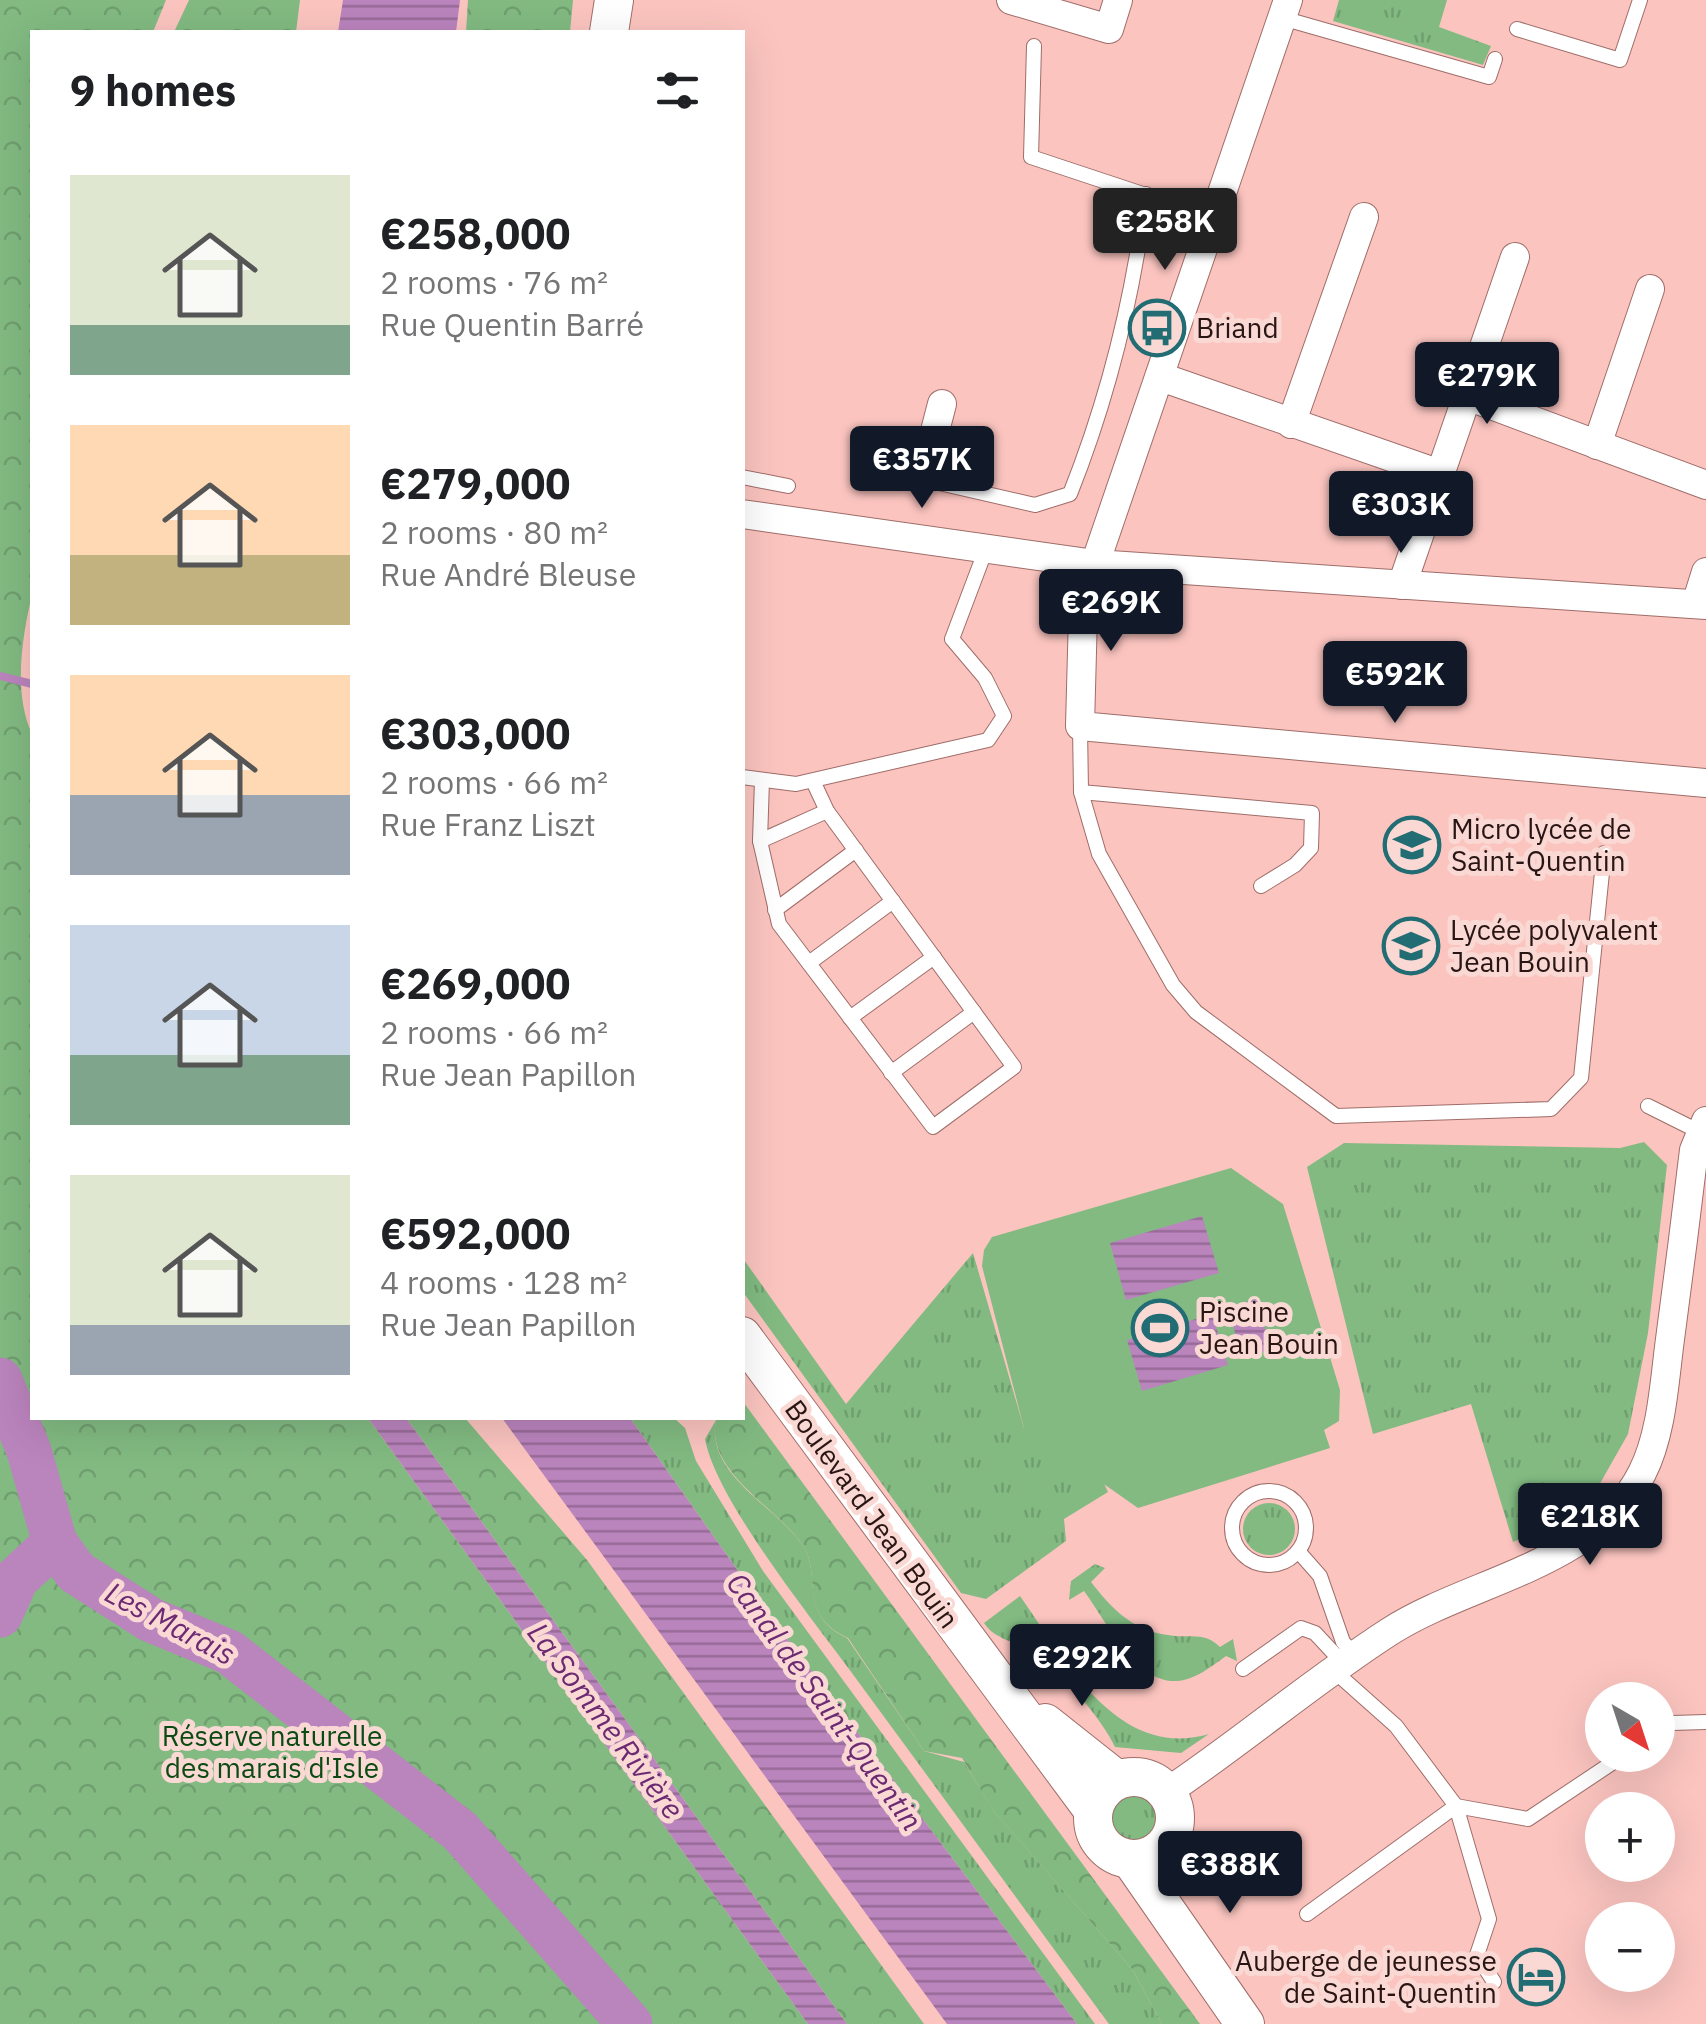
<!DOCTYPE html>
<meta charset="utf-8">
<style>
body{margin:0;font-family:"IBM Plex Sans",sans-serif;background:#f6f6f6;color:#202124;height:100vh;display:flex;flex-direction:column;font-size:38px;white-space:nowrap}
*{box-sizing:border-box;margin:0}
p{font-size:32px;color:#757577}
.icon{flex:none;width:55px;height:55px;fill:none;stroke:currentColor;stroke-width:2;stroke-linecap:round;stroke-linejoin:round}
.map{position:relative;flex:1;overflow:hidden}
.side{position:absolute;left:30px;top:30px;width:715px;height:1390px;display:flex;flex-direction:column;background:#fff;border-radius:0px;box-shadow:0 10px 40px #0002}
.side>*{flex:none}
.needle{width:65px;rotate:141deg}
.fabs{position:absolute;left:1585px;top:1682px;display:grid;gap:20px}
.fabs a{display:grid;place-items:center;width:90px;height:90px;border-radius:50%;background:#fff;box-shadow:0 10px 40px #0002;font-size:50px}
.price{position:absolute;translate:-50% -85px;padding:0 22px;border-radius:10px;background:#111827;color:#fff;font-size:32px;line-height:65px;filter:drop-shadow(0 2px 5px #0008)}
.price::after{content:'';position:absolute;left:50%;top:60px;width:30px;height:22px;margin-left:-15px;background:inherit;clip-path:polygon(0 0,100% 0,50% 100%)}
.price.selected{background:#222;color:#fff}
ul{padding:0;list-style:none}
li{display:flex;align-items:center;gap:30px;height:250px;padding:0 40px}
li span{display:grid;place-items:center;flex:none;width:280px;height:200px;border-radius:0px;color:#555}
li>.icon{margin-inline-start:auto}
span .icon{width:120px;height:120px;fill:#fffc;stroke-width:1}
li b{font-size:42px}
h2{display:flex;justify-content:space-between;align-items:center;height:120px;padding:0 40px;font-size:42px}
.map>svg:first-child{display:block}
.grass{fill:url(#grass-tufts)}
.forest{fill:url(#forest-crowns)}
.garden{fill:#82ba82}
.water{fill:url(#water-rules)}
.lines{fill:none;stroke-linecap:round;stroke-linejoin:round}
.stream{stroke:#ba84bd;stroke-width:8}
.river{stroke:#ba84bd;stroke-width:45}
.lane-casing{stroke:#9f6d69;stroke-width:16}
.street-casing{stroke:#9f6d69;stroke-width:30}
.secondary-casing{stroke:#9f6d69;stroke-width:40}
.lane{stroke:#fff;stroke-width:14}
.street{stroke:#fff;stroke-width:28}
.secondary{stroke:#fff;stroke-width:38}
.labels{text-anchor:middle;stroke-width:10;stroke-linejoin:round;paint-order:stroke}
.poi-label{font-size:28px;fill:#291614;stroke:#fad8d4;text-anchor:start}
.street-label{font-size:28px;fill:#291614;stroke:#fad8d4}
.park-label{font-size:28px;fill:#0b4b13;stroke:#fad8d4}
.water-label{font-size:30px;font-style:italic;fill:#6b2a71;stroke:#fad8d4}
</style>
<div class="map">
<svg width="1706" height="2024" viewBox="0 0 1706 2024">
<defs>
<pattern id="grass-tufts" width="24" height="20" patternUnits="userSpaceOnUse" patternTransform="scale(2.5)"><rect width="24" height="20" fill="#82ba82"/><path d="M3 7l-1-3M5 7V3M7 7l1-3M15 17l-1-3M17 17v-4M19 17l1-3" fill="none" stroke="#709f6f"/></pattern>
<pattern id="forest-crowns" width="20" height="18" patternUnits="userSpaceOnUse" patternTransform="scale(2.5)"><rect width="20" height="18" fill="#82ba82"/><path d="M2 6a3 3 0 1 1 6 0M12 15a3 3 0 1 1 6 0" fill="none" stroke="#709f6f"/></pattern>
<pattern id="water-rules" width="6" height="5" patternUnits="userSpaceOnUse" patternTransform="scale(2.5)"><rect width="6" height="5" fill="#ba84bd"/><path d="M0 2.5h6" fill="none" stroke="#976b98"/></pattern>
</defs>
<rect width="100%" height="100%" fill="#fbc4bf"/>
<g class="grass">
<polygon points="1339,0 1447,0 1439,27 1491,46 1483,65 1333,21"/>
<polygon points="1644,1142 1667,1165 1648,1333 1628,1434 1585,1510 1513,1542 1471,1404 1373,1434 1307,1167 1344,1143 1620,1148"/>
<polygon points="973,1253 1024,1428 1093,1460 1108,1492 1064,1519 1066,1541 986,1599 961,1593 743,1292 742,1257 846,1404"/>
<polygon points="630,1418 674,1418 685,1428 696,1461 763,1571 1095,2024 1077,2024 767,1612"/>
<path d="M716,1420C705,1474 775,1506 802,1544C824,1577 796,1613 847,1638L924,1751L964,1762L993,1810L1132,1969L1162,2024H1109C1022,1906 936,1787 849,1669C810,1616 716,1499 705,1439Z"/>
<circle cx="1269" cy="1529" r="26"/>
<path d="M1095,1564L1105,1568L1091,1582C1112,1609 1132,1630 1168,1635C1188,1639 1204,1631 1220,1647L1233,1639L1237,1661L1226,1656C1212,1666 1195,1680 1177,1681C1136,1684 1105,1619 1084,1591L1069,1600L1071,1581Z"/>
<path d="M1020,1596C1064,1658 1117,1761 1209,1734L1181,1753L1115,1747C1104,1721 1056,1665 1031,1651C1016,1642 994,1639 984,1623Z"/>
<circle cx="1134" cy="1819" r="27"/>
</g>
<g class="forest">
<path d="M0,0H166L153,32H32V595C22,637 13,693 32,734V1418H368L808,2024H0Z"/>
<polygon points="189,0 300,0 296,32 174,32"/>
<polygon points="468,0 573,0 570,32 466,32"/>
<path d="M744,1403L1200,2024H1162L1132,1969L992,1809L962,1758L924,1751L848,1638C795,1613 824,1577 802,1544C776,1507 705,1471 716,1420L742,1418Z"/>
<polygon points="406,1418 465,1418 587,1560 924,2024 847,2024"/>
</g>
<polygon class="garden" points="1231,1168 1283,1204 1340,1390 1339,1421 1324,1430 1330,1448 1138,1508 1024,1428 982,1266 984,1250 992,1237"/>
<g class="water">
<polygon points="343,0 460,0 456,32 338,32"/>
<polygon points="1202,1216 1219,1273 1126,1300 1110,1243"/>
<polygon points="1257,1299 1271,1349 1242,1358 1228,1307"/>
<polygon points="1212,1314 1228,1365 1142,1391 1127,1340"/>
<polygon points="368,1418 406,1418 847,2024 808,2024"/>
<polygon points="502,1418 630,1418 767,1612 1077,2024 947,2024"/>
</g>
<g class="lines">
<polyline class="stream" points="0,676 32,684"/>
<g class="river">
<polyline points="0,1380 29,1451 55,1543 76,1572 151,1620 229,1652 460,1831 630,2024"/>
<polyline points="0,1615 16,1579 55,1543"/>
</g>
<g class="lane-casing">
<g id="lane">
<polyline points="1282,18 1489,77 1495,59"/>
<polyline points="1517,29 1620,60 1640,0"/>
<polyline points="1034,46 1031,157 1215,218"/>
<path d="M865,466L1035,505L1070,494C1109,396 1133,298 1146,194"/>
<polyline points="742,477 788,486"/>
<polyline points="1080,726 1081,792 1312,813 1311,848 1295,865 1261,886"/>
<polyline points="742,777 796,784 988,740 1004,716 985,678 952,639 986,549"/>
<polyline points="762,780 760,841 779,924 933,1127 1014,1067 827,811 813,781"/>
<polyline points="1081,792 1099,854 1173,985 1196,1012 1336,1116 1551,1109 1581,1078 1604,853"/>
<polyline points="760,841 827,811"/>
<polyline points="775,910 856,850"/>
<polyline points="809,963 893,901"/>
<polyline points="850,1018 934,957"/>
<polyline points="891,1073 974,1012"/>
<polyline points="1648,1106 1702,1133"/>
<circle cx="1269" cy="1528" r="37"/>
<polyline points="1298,1551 1320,1576 1343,1642 1354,1654"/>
<polyline points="1243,1669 1301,1628 1315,1633 1342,1662"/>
<polyline points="1658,1733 1672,1723 1706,1722"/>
<polyline points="1307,1914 1456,1806 1396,1726 1333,1670"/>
<polyline points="1494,1982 1477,1955 1489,1919 1456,1806 1528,1819 1624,1755"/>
</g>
</g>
<g class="street-casing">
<g id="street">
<polyline points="1011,0 1109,29 1118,0"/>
<polyline points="1288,0 1095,564 1084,577 1080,726 1706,783"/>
<polyline points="1161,377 1440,474"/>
<polyline points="1467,396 1706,485"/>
<polyline points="1291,424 1364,217"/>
<polyline points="1597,445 1650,289"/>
<polyline points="922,481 942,404"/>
<polyline points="742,514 1095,564 1706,605"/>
<polyline points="1402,585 1515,257"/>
<polyline points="1696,604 1706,572"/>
<path d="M1167,1792C1243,1741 1313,1681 1389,1632C1470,1580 1595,1566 1642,1473C1661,1436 1664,1387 1669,1347C1678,1281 1686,1216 1694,1150L1706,1121"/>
</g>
</g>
<g class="secondary-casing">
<g id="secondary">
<polyline points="609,32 614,0"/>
<polyline points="742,1336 1093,1810"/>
<polyline points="1045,1723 1117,1780"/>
<circle cx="1134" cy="1818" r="41"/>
<polyline points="1131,1860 1245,2024"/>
</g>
</g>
<use href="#lane" class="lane"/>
<use href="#street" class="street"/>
<use href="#secondary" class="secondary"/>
</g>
<defs>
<g id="bus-ring" transform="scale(2.875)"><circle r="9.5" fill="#fad8d4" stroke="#226d74" stroke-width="1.5"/><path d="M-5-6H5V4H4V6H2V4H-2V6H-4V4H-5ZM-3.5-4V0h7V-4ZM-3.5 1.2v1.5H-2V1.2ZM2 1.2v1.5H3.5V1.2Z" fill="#226d74"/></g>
<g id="school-ring" transform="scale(2.875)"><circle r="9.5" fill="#fad8d4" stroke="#226d74" stroke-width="1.5"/><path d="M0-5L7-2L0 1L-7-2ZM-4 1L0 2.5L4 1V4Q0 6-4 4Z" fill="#226d74"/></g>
<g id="stadium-ring" transform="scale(2.875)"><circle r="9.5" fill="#fad8d4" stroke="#226d74" stroke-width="1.5"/><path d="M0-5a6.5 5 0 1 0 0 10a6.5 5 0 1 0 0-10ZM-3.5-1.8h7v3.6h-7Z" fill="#226d74"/></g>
<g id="hotel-ring" transform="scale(2.875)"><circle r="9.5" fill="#fad8d4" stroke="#226d74" stroke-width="1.5"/><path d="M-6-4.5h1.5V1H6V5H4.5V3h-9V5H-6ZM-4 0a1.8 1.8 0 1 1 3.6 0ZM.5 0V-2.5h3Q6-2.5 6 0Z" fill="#226d74"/></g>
</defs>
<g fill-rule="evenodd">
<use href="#bus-ring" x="1157" y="328"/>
<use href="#school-ring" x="1412" y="845"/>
<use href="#school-ring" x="1411" y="946"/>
<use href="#stadium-ring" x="1160" y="1328"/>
<use href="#hotel-ring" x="1536" y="1977"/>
</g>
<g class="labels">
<g class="poi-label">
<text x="1196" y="338">Briand</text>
<text x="1451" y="839">Micro lycée de<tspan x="1451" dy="32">Saint-Quentin</tspan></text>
<text x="1450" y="940">Lycée polyvalent<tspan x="1450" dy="32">Jean Bouin</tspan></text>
<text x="1199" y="1322">Piscine<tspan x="1199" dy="32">Jean Bouin</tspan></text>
<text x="1497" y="1971" text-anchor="end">Auberge de jeunesse<tspan x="1497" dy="32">de Saint-Quentin</tspan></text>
</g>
<g class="street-label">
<text transform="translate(872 1514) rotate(54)" y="10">Boulevard Jean Bouin</text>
</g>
<g class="park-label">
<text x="272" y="1746">Réserve naturelle<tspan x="272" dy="32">des marais d'Isle</tspan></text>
</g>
<g class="water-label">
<text transform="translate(170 1624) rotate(28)" y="10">Les Marais</text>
<text transform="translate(824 1702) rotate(54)" y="10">Canal de Saint-Quentin</text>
<text transform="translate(605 1721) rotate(53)" y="10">La Somme Rivière</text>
</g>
</g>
</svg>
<div class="fabs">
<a><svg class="needle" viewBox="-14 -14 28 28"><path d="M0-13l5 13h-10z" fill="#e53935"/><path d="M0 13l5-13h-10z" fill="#757577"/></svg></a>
<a>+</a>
<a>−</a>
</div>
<b class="price selected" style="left:1165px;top:273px">€258K</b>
<b class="price" style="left:1487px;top:427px">€279K</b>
<b class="price" style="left:922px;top:511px">€357K</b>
<b class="price" style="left:1401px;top:556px">€303K</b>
<b class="price" style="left:1111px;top:654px">€269K</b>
<b class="price" style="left:1395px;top:726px">€592K</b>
<b class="price" style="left:1590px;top:1568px">€218K</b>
<b class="price" style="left:1082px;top:1709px">€292K</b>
<b class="price" style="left:1230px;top:1916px">€388K</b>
<section class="side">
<h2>9 homes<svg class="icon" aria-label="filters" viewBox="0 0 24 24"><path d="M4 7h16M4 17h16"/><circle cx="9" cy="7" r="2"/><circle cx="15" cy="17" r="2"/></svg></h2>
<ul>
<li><span style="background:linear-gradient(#dfe7d0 75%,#7fa58c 0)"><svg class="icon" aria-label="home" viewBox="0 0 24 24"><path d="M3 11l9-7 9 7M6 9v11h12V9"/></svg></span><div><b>€258,000</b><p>2 rooms · 76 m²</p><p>Rue Quentin Barré</p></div></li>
<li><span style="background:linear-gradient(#ffd9b3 65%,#c2b280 0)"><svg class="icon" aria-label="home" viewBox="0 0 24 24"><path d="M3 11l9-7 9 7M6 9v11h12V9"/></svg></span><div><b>€279,000</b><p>2 rooms · 80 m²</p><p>Rue André Bleuse</p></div></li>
<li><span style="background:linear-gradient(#ffd9b3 60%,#9aa5b1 0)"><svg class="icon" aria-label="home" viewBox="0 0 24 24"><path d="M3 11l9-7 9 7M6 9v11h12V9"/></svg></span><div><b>€303,000</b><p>2 rooms · 66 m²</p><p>Rue Franz Liszt</p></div></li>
<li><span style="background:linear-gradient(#c9d6e8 65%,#7fa58c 0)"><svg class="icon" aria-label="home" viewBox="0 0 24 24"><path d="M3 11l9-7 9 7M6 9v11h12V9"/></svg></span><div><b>€269,000</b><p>2 rooms · 66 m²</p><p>Rue Jean Papillon</p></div></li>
<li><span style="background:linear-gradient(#dfe7d0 75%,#9aa5b1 0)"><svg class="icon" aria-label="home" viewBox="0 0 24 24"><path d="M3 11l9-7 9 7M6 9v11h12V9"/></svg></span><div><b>€592,000</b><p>4 rooms · 128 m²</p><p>Rue Jean Papillon</p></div></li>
</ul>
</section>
</div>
